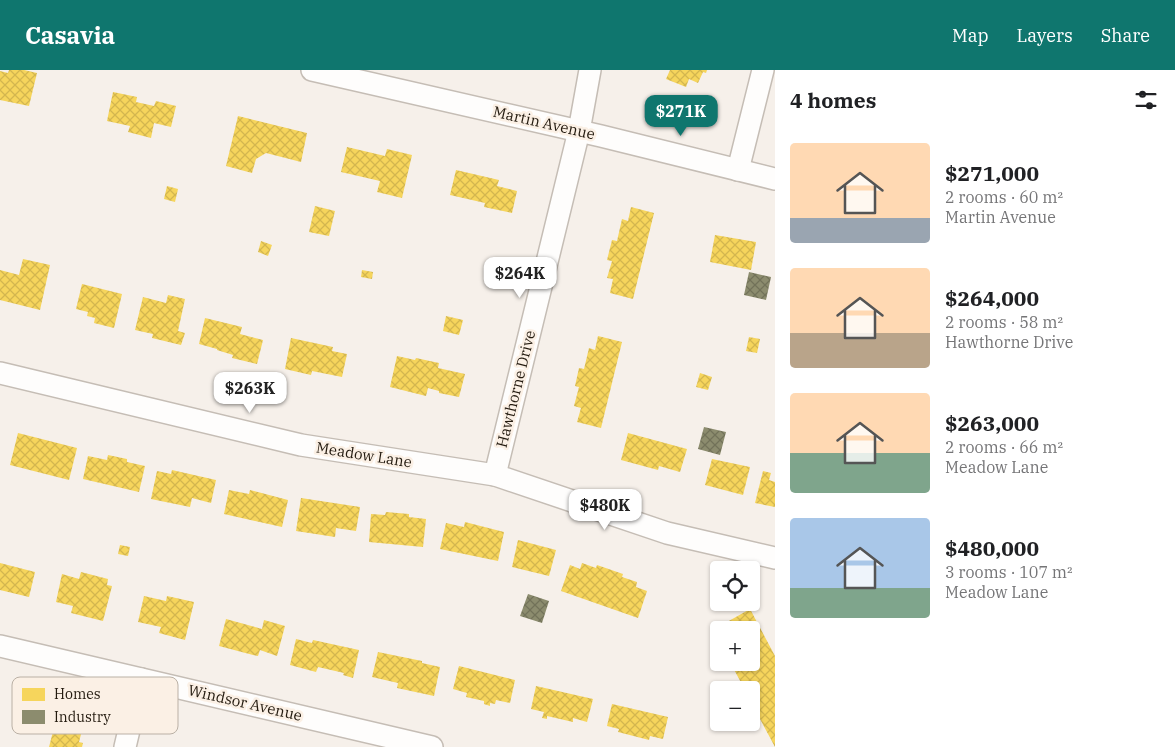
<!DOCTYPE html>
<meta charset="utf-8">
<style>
body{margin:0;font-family:"IBM Plex Serif",serif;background:#f6f6f6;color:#202124;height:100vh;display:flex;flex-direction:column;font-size:19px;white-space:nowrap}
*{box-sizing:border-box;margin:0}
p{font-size:16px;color:#757577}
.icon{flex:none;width:28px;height:28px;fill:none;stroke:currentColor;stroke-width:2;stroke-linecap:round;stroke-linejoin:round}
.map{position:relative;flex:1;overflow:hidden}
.drawer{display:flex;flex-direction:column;background:#fff;width:400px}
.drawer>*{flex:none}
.tools{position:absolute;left:710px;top:491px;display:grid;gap:10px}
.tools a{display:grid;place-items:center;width:50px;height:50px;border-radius:5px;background:#fff;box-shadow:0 1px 4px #0004;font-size:25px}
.price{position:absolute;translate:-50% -42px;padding:0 11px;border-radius:10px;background:#fff;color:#222;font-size:16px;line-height:32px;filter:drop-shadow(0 1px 2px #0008)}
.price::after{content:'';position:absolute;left:50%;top:30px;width:15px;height:11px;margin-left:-8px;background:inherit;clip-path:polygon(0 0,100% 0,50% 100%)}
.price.on{background:#0f766e;color:#fff}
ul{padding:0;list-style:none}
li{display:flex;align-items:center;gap:15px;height:125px;padding:0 15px}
li span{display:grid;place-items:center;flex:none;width:140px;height:100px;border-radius:5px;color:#555}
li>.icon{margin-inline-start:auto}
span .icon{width:60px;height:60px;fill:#fffc;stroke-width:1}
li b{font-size:21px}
h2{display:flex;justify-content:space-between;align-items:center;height:60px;padding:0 15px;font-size:21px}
header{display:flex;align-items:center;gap:30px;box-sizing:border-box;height:70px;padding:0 25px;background:#0f766e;color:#fff}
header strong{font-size:24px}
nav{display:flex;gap:28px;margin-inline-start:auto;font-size:18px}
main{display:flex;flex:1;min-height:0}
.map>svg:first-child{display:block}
.homes{fill:url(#homes-cross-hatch)}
.industry{fill:url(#industry-cross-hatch)}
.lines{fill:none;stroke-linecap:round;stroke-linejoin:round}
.minor-casing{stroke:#c5bdb5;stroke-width:24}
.minor{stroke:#fefdfc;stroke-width:21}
.labels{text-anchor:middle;stroke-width:5;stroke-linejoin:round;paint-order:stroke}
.street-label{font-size:15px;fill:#231a0f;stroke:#fbf0e5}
.key{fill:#fbf0e5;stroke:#bab0a5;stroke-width:1}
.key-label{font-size:14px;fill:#231a0f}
</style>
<header>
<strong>Casavia</strong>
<nav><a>Map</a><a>Layers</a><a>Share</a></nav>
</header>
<main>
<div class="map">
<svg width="775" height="677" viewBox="0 0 775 677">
<defs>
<pattern id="homes-cross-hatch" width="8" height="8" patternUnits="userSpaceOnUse" patternTransform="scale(1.25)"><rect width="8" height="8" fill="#f6d55c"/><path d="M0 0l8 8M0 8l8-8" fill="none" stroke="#d3b64f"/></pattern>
<pattern id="industry-cross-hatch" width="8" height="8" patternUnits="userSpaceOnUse" patternTransform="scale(1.25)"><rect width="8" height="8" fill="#8c8c6e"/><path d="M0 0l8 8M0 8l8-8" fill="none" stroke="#727259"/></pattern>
</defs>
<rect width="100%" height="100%" fill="#f6f0ea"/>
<g class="homes">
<polygon points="9,0 24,0 37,3 29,36 0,30 0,1 8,3"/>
<polygon points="670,0 707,0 706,3 703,2 698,13 689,9 686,17 666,9"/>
<polygon points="113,22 137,27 136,32 154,36 156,31 176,36 171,57 154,53 151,68 128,62 130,56 107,51"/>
<polygon points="238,46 307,63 301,92 266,83 256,89 252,103 226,96"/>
<polygon points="347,77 385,86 387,79 412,85 402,128 377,122 380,111 341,102"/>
<polygon points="456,100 499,110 497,116 517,121 512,143 484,137 485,133 450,125"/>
<polygon points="167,116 178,119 175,132 164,129"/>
<polygon points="315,136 335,141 329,166 309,162"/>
<polygon points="631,137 654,143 633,229 610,223 613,209 607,208 612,191 607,190 612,170 617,171 622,149 628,151"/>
<polygon points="715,165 756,172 751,200 710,192"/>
<polygon points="261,171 272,175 268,186 258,182"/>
<polygon points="23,189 50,195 40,240 0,230 0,200 19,205"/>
<polygon points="362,200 373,202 372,209 361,207"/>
<polygon points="82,214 122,224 114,258 94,253 95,248 87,246 88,242 76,239"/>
<polygon points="168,225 185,229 178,261 185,263 181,275 152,268 153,264 135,260 143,227 166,233"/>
<polygon points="446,246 463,250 459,265 443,261"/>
<polygon points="205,248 242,257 240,264 263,270 257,294 232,288 233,285 217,280 217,279 199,274"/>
<polygon points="598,266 622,272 601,358 577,352 581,338 574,336 579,317 575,316 579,298 584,299 589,278 595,280"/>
<polygon points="749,267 760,269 757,283 746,281"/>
<polygon points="291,268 333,277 332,281 347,284 342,307 312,301 311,305 285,299"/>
<polygon points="397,286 415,290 416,288 439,293 438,298 465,304 459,327 439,323 439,321 428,318 426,326 390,317"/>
<polygon points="700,303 712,307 708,320 696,317"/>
<polygon points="18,363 77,378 69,410 10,395"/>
<polygon points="628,363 687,379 680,402 659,396 658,400 621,390"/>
<polygon points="108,385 127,389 127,392 145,396 139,422 83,409 88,386 107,390"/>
<polygon points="712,389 750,397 743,425 705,415"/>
<polygon points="172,400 216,410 211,433 192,428 190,437 151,429 157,401 171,404"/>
<polygon points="763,401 771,403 769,410 775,412 775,437 755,433"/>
<polygon points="229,420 249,424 250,420 288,430 282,457 224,444"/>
<polygon points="301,428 360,437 356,461 336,458 335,467 296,461"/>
<polygon points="386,442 409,444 409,447 426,449 423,477 369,472 371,444 385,445"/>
<polygon points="465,452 504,462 498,491 440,479 446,453 464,457"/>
<polygon points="518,470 556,480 549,506 512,497"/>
<polygon points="120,475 130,477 128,486 118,484"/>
<polygon points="0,493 35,502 29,527 0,520"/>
<polygon points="582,493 596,498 597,495 623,504 622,507 637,512 636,517 647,521 638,548 561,521 570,495 580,499"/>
<polygon points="81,502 108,509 107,515 112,516 103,551 71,543 73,536 56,532 62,504 79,509"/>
<polygon points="144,526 166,531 167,526 194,532 185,570 159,563 161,557 138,552"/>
<polygon points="750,539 775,586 775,677 751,632 751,620 745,620 730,592 751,592 751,560 719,560 719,570 713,560"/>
<polygon points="226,549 262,559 264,550 285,556 277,586 260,580 258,586 253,585 219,576"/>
<polygon points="296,569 312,573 313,570 359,580 353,608 343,605 344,603 318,597 316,602 290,595"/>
<polygon points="378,582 422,591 422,593 440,597 434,626 397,618 398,613 372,607"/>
<polygon points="459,596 515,610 510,633 496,630 495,634 490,633 490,636 484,634 484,631 466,627 467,623 453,619"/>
<polygon points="536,616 593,629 587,652 573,648 573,652 547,646 547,649 542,648 544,642 531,639"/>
<polygon points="612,634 668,647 663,669 650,666 649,670 618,662 619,659 607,656"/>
<polygon points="57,646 84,653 79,672 83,673 82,677 49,677"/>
</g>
<g class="industry">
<polygon points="749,202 771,207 766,230 744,225"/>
<polygon points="704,357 726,362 720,385 698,379"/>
<polygon points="528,524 549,531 542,553 520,546"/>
</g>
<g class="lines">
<g class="minor-casing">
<g id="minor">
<polyline points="312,0 601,66 775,109"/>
<polyline points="738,100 763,0"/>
<polyline points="0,303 301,375 495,405 667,463 775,488"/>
<polyline points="495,405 579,61 590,0"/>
<polyline points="0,576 432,677"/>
<polyline points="125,677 141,609"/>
</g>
</g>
<use href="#minor" class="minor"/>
</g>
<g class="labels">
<g class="street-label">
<text transform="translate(544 53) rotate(13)" y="5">Martin Avenue</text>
<text transform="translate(516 319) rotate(-76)" y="5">Hawthorne Drive</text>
<text transform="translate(364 385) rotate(9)" y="5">Meadow Lane</text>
<text transform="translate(245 633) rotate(13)" y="5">Windsor Avenue</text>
</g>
</g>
<rect x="12" y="607" width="166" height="57" rx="8" class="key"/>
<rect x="22" y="618" width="23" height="13" fill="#f6d55c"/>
<rect x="22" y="640" width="23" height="14" fill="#8c8c6e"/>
<g class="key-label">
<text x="54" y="629">Homes</text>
<text x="54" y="652">Industry</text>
</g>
</svg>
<div class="tools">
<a><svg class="icon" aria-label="locate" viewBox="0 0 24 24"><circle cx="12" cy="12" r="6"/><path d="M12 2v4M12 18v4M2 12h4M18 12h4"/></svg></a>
<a>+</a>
<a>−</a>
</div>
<b class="price on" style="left:681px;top:67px">$271K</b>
<b class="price" style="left:520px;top:229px">$264K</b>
<b class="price" style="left:250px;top:344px">$263K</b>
<b class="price" style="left:605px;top:461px">$480K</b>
</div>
<section class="drawer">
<h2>4 homes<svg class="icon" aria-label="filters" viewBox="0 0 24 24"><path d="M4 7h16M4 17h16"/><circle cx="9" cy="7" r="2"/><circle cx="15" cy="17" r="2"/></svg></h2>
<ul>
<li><span style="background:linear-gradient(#ffd9b3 75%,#9aa5b1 0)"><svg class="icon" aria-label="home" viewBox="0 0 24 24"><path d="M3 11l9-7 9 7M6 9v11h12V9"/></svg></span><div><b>$271,000</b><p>2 rooms · 60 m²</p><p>Martin Avenue</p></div></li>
<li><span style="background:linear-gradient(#ffd9b3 65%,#b9a48a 0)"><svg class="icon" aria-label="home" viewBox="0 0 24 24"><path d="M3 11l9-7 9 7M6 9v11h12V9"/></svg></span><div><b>$264,000</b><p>2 rooms · 58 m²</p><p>Hawthorne Drive</p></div></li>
<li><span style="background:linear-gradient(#ffd9b3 60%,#7fa58c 0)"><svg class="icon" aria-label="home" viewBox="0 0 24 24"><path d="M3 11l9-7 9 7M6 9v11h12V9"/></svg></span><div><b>$263,000</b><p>2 rooms · 66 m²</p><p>Meadow Lane</p></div></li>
<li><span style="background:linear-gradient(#a9c7e8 70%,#7fa58c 0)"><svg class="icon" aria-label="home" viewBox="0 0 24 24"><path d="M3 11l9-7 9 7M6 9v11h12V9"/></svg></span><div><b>$480,000</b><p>3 rooms · 107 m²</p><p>Meadow Lane</p></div></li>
</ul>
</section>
</main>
